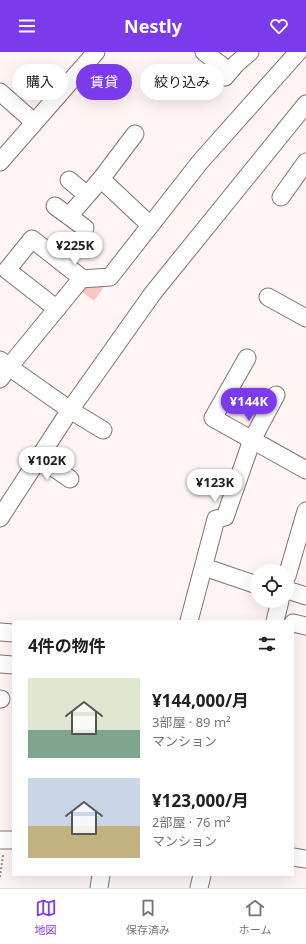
<!DOCTYPE html>
<html lang="ja">
<meta charset="utf-8">
<style>
body{margin:0;font-family:"Noto Sans","Noto Sans JP",sans-serif;background:#f2f2f2;color:#202124;height:100vh;display:flex;flex-direction:column;font-size:15px;white-space:nowrap}
*{box-sizing:border-box;margin:0}
p{font-size:13px;color:#757577}
.icon{flex:none;width:22px;height:22px;fill:none;stroke:currentColor;stroke-width:2;stroke-linecap:round;stroke-linejoin:round}
.map{position:relative;flex:1;overflow:hidden}
.panel{position:absolute;left:12px;top:568px;width:282px;height:256px;display:flex;flex-direction:column;background:#fff;border-radius:0px;box-shadow:0 4px 16px #0002}
.panel>*{flex:none}
.guide{position:absolute;left:12px;top:12px;width:282px;height:36px;display:flex;gap:8px}
.buttons{position:absolute;left:250px;top:512px;display:grid;gap:8px}
.buttons a{display:grid;place-items:center;width:44px;height:44px;border-radius:50%;background:#fff;box-shadow:0 4px 16px #0002;font-size:20px}
.price{position:absolute;translate:-50% -34px;padding:0 9px;border-radius:14px;background:#fff;color:#222;font-size:13px;line-height:26px;filter:drop-shadow(0 1px 2px #0008)}
.price::after{content:'';position:absolute;left:50%;top:24px;width:12px;height:9px;margin-left:-6px;background:inherit;clip-path:polygon(0 0,100% 0,50% 100%)}
.price.on{background:#7c3aed;color:#fff}
ul{padding:0;list-style:none}
li{display:flex;align-items:center;gap:12px;height:100px;padding:0 16px}
li span{display:grid;place-items:center;flex:none;width:112px;height:80px;border-radius:0px;color:#555}
li>.icon{margin-inline-start:auto}
span .icon{width:48px;height:48px;fill:#fffc;stroke-width:1}
li b{font-size:17px}
h2{display:flex;justify-content:space-between;align-items:center;height:48px;padding:0 16px;font-size:17px}
.chip{padding:0 14px;border-radius:18px;background:#fff;box-shadow:0 4px 16px #0002;font-size:14px;line-height:36px}
.chip.on{background:#7c3aed;color:#fff}
header{display:flex;justify-content:space-between;align-items:center;height:52px;padding:0 16px;background:#7c3aed;color:#fff;font-size:18px;font-weight:700}
.tabs{display:flex;justify-content:space-around;align-items:center;height:56px;border-top:1px solid #e0e0e0;background:#fff;font-size:11px;color:#757577}
.tabs a{display:grid;justify-items:center;gap:2px}
.tabs .on{color:#7c3aed}
.map>svg:first-child{display:block}
.green{fill:#fdc5c2}
.lines{fill:none;stroke-linecap:round;stroke-linejoin:round}
.minor-casing{stroke:#817372;stroke-width:19}
.path{stroke:#978f8e;stroke-width:2;stroke-dasharray:2 2;stroke-linecap:butt}
.minor{stroke:#fff;stroke-width:17}
</style>
<header><svg class="icon" aria-label="menu" viewBox="0 0 24 24"><path d="M4 6h16M4 12h16M4 18h16"/></svg>Nestly<svg class="icon" aria-label="heart" viewBox="0 0 24 24"><path d="M12 20l-8-8c-3-5 5-10 8-4 3-6 11-1 8 4z"/></svg></header>
<div class="map">
<svg width="306" height="836" viewBox="0 0 306 836">
<rect width="100%" height="100%" fill="#fff5f4"/>
<polygon class="green" points="105,233 94,249 79,237"/>
<g class="lines">
<g class="minor-casing">
<g id="minor">
<polyline points="204,0 225,16 232,17"/>
<polyline points="225,25 236,12 250,0"/>
<polyline points="0,40 34,70"/>
<polyline points="0,110 96,0"/>
<polyline points="101,127 150,173"/>
<polyline points="69,128 87,143"/>
<polyline points="281,145 306,110"/>
<polyline points="55,154 85,176"/>
<polyline points="69,164 101,127 135,82"/>
<polyline points="268,245 306,266"/>
<polyline points="57,257 7,218 32,187 83,227"/>
<polyline points="247,306 213,366 306,418"/>
<polyline points="0,327 9,315 0,308"/>
<polyline points="103,378 70,358 9,315 81,227 110,225 200,110 298,0"/>
<polyline points="40,406 70,427"/>
<polyline points="0,466 70,358 153,241 306,52"/>
<polyline points="204,515 257,533"/>
<polyline points="287,524 306,459"/>
<polyline points="287,538 306,544"/>
<polyline points="189,569 216,467 225,465 252,388 276,343"/>
<polyline points="275,569 280,549"/>
<polyline points="293,571 306,574"/>
<polyline points="0,580 13,581"/>
<polyline points="0,612 13,613"/>
<polyline points="0,647 1,647"/>
<polyline points="0,788 13,788"/>
<polyline points="293,805 306,807"/>
<polyline points="99,836 101,823"/>
<polyline points="199,836 202,823"/>
</g>
</g>
<polyline class="path" points="0,825 3,803"/>
<use href="#minor" class="minor"/>
</g>
</svg>
<div class="buttons">
<a><svg class="icon" aria-label="locate" viewBox="0 0 24 24"><circle cx="12" cy="12" r="6"/><path d="M12 2v4M12 18v4M2 12h4M18 12h4"/></svg></a>
</div>
<b class="price" style="left:75px;top:214px">¥225K</b>
<b class="price on" style="left:249px;top:370px">¥144K</b>
<b class="price" style="left:47px;top:429px">¥102K</b>
<b class="price" style="left:215px;top:451px">¥123K</b>
<div class="guide">
<a class="chip">購入</a>
<a class="chip on">賃貸</a>
<a class="chip">絞り込み</a>
</div>
<section class="panel">
<h2>4件の物件<svg class="icon" aria-label="filters" viewBox="0 0 24 24"><path d="M4 7h16M4 17h16"/><circle cx="9" cy="7" r="2"/><circle cx="15" cy="17" r="2"/></svg></h2>
<ul>
<li><span style="background:linear-gradient(#dfe7d0 65%,#7fa58c 0)"><svg class="icon" aria-label="home" viewBox="0 0 24 24"><path d="M3 11l9-7 9 7M6 9v11h12V9"/></svg></span><div><b>¥144,000/月</b><p>3部屋 · 89 m²</p><p>マンション</p></div></li>
<li><span style="background:linear-gradient(#c9d6e8 60%,#c2b280 0)"><svg class="icon" aria-label="home" viewBox="0 0 24 24"><path d="M3 11l9-7 9 7M6 9v11h12V9"/></svg></span><div><b>¥123,000/月</b><p>2部屋 · 76 m²</p><p>マンション</p></div></li>
</ul>
</section>
</div>
<nav class="tabs">
<a class="on"><svg class="icon" aria-label="map" viewBox="0 0 24 24"><path d="M3 6l6-2 6 2 6-2v14l-6 2-6-2-6 2zM9 4v14M15 6v14"/></svg>地図</a>
<a><svg class="icon" aria-label="saved" viewBox="0 0 24 24"><path d="M7 4h10v16l-5-4-5 4z"/></svg>保存済み</a>
<a><svg class="icon" aria-label="home" viewBox="0 0 24 24"><path d="M3 11l9-7 9 7M6 9v11h12V9"/></svg>ホーム</a>
</nav>
